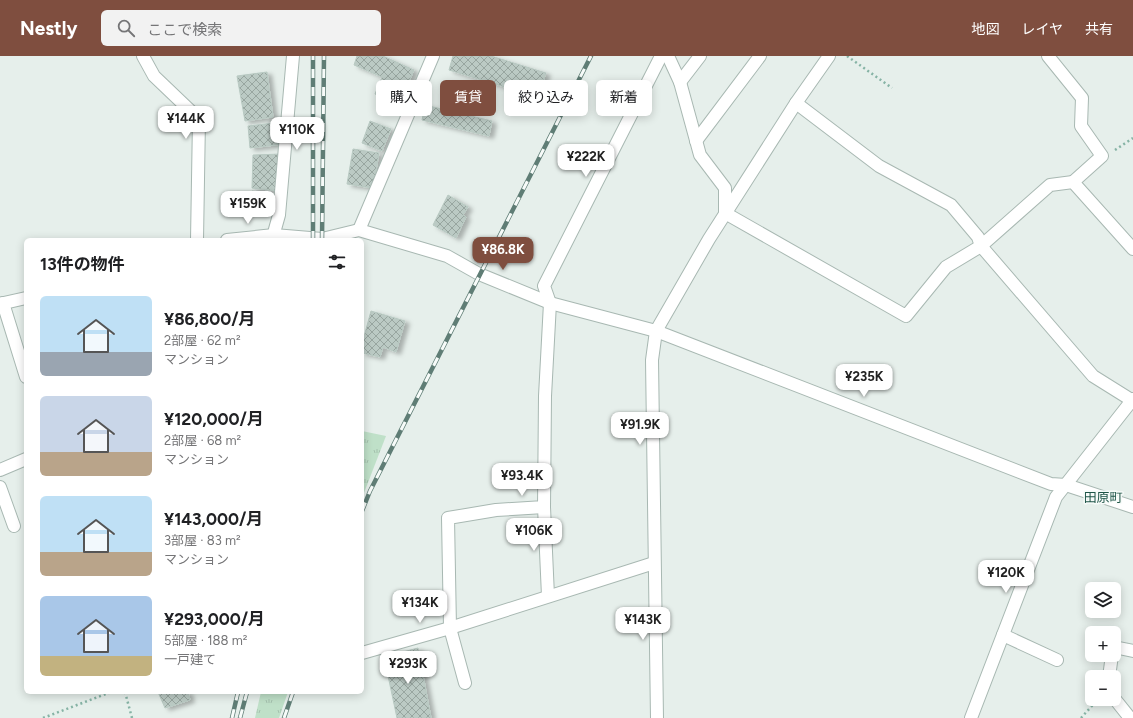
<!DOCTYPE html>
<html lang="ja">
<meta charset="utf-8">
<style>
body{margin:0;font-family:Figtree,"Noto Sans JP",sans-serif;background:#f2f2f2;color:#202124;height:100vh;display:flex;flex-direction:column;font-size:15px;white-space:nowrap}
*{box-sizing:border-box;margin:0}
p{font-size:13px;color:#757577}
.icon{flex:none;width:22px;height:22px;fill:none;stroke:currentColor;stroke-width:2;stroke-linecap:round;stroke-linejoin:round}
.map{position:relative;flex:1;overflow:hidden}
.side{position:absolute;left:24px;top:182px;width:340px;height:456px;display:flex;flex-direction:column;background:#fff;border-radius:6px;box-shadow:0 2px 10px #0003}
.side>*{flex:none}
.hud{position:absolute;left:376px;top:24px;width:380px;height:36px;display:flex;gap:8px}
.tools{position:absolute;left:1085px;top:526px;display:grid;gap:8px}
.tools a{display:grid;place-items:center;width:36px;height:36px;border-radius:6px;background:#fff;box-shadow:0 2px 10px #0003;font-size:20px}
.price{position:absolute;translate:-50% -34px;padding:0 9px;border-radius:8px;background:#fff;color:#222;font-size:13px;line-height:26px;filter:drop-shadow(0 1px 2px #0008)}
.price::after{content:'';position:absolute;left:50%;top:24px;width:12px;height:9px;margin-left:-6px;background:inherit;clip-path:polygon(0 0,100% 0,50% 100%)}
.price.active{background:#7f4e3f;color:#fff}
ul{padding:0;list-style:none}
li{display:flex;align-items:center;gap:12px;height:100px;padding:0 16px}
li span{display:grid;place-items:center;flex:none;width:112px;height:80px;border-radius:6px;color:#555}
li>.icon{margin-inline-start:auto}
span .icon{width:48px;height:48px;fill:#fffc;stroke-width:1}
li b{font-size:17px}
h2{display:flex;justify-content:space-between;align-items:center;height:48px;padding:0 16px;font-size:17px}
.chip{padding:0 14px;border-radius:6px;background:#fff;box-shadow:0 2px 10px #0003;font-size:14px;line-height:36px}
.chip.active{background:#7f4e3f;color:#fff}
header{display:flex;align-items:center;gap:24px;box-sizing:border-box;height:56px;padding:0 20px;background:#7f4e3f;color:#fff}
header strong{font-size:19px}
nav{display:flex;gap:22px;margin-inline-start:auto;font-size:14px}
.search{width:280px;height:36px;background:#f2f2f2;display:flex;align-items:center;gap:10px;box-sizing:border-box;padding:0 14px;border-radius:6px;color:#757577;font-size:15px}
.map>svg:first-child{display:block}
.grass{fill:url(#grass-tufts)}
.building{fill:url(#building-cross-hatch);stroke:#b8c9c2;filter:url(#shadow)}
.lines{fill:none;stroke-linecap:round;stroke-linejoin:round}
.minor-casing{stroke:#a8b8b2;stroke-width:14}
.path{stroke:#86b3a5;stroke-width:2.5;stroke-dasharray:2 3;stroke-linecap:butt}
.minor{stroke:#fff;stroke-width:12}
.rail-casing{stroke:#5f7d75;stroke-width:4.5}
.rail{stroke:#f7fbf9;stroke-width:3;stroke-dasharray:9;stroke-linecap:butt}
.labels{text-anchor:middle;stroke-width:3;stroke-linejoin:round;paint-order:stroke}
.quarter-label{font-size:13px;fill:#1f5548;stroke:#f7fbf9}
</style>
<header>
<strong>Nestly</strong>
<div class="search"><svg class="icon" aria-label="search" viewBox="0 0 24 24"><circle cx="10" cy="10" r="6"/><path d="M15 15l6 6"/></svg>ここで検索</div>
<nav><a>地図</a><a>レイヤ</a><a>共有</a></nav>
</header>
<div class="map">
<svg width="1133" height="662" viewBox="0 0 1133 662">
<defs>
<pattern id="grass-tufts" width="24" height="20" patternUnits="userSpaceOnUse"><rect width="24" height="20" fill="#bfe0c8"/><path d="M3 7l-1-3M5 7V3M7 7l1-3M15 17l-1-3M17 17v-4M19 17l1-3" fill="none" stroke="#a4c1ad"/></pattern>
<pattern id="building-cross-hatch" width="8" height="8" patternUnits="userSpaceOnUse"><rect width="8" height="8" fill="#bbcac4"/><path d="M0 0l8 8M0 8l8-8" fill="none" stroke="#98a6a0"/></pattern>
<filter id="shadow"><feDropShadow dx="4.5" dy="2.5" stdDeviation="2" flood-color="#0004"/></filter>
</defs>
<rect width="100%" height="100%" fill="#e6efeb"/>
<g class="grass">
<polygon points="362,375 386,380 362,442"/>
<polygon points="261,636 288,636 279,662 255,662"/>
</g>
<g class="building">
<polygon points="357,0 383,0 414,14 399,49 375,38 382,21 354,9"/>
<polygon points="453,0 491,0 546,17 538,41 449,14"/>
<polygon points="267,16 273,61 245,65 237,20"/>
<polygon points="425,49 492,65 489,80 422,64"/>
<polygon points="370,65 391,73 382,95 362,87"/>
<polygon points="282,66 284,88 250,92 248,70"/>
<polygon points="353,93 379,97 373,132 347,128"/>
<polygon points="280,98 278,135 252,132 253,99"/>
<polygon points="252,135 276,138 274,148 251,145"/>
<polygon points="448,139 468,151 463,159 466,161 456,182 433,169"/>
<polygon points="371,255 405,265 396,296 383,291 380,301 362,297 362,288"/>
<polygon points="418,592 431,662 397,662 384,601"/>
<polygon points="158,636 188,636 190,644 165,652"/>
</g>
<g class="lines">
<g class="minor-casing">
<g id="minor">
<polyline points="143,0 154,20 199,63 197,184"/>
<polyline points="668,0 680,26 700,99 725,132 725,157"/>
<polyline points="1048,0 1082,42 1081,70 1102,100 1073,126"/>
<polyline points="680,26 700,0"/>
<polyline points="796,47 879,110 951,149 978,181 981,190 1093,320 1133,345"/>
<polyline points="696,85 760,0"/>
<polyline points="725,157 906,260 946,211 981,190 1050,129 1073,126 1133,193"/>
<polyline points="359,174 433,0"/>
<polyline points="227,184 274,179 322,183 359,174 447,200 479,218 550,247 656,275 1051,428 1066,429 1133,451"/>
<polyline points="272,184 279,159 293,0"/>
<polyline points="3,247 26,321"/>
<polyline points="0,248 26,242"/>
<polyline points="0,414 26,403"/>
<polyline points="0,431 14,470"/>
<polyline points="544,451 548,540"/>
<polyline points="1003,579 1057,604"/>
<polyline points="1114,591 1133,595"/>
<polyline points="362,597 450,572 654,507"/>
<polyline points="1109,621 1112,599"/>
<polyline points="465,627 450,572 448,462 496,454 544,451 545,340 550,247 544,230 661,0"/>
<polyline points="1114,642 1130,662"/>
<polyline points="657,662 652,304 656,275 709,183 796,47 829,0"/>
<polyline points="971,662 1056,441 1133,343"/>
</g>
</g>
<g class="path">
<polyline points="847,0 892,32"/>
<polyline points="1115,94 1133,82"/>
<polyline points="125,636 132,662"/>
<polyline points="43,662 111,636"/>
<polyline points="1081,662 1098,643"/>
</g>
<use href="#minor" class="minor"/>
<g class="rail-casing">
<g id="rail">
<polyline points="313,184 313,0"/>
<polyline points="322,184 324,0"/>
<polyline points="362,455 370,435 591,0"/>
<polyline points="232,662 238,636"/>
<polyline points="240,662 247,636"/>
<polyline points="284,662 293,636"/>
</g>
</g>
<use href="#rail" class="rail"/>
</g>
<g class="labels">
<g class="quarter-label">
<text x="1103" y="446">田原町</text>
</g>
</g>
</svg>
<div class="tools">
<a><svg class="icon" aria-label="layers" viewBox="0 0 24 24"><path d="M12 4l9 5-9 5-9-5zM3 14l9 5 9-5"/></svg></a>
<a>+</a>
<a>−</a>
</div>
<b class="price" style="left:186px;top:84px">¥144K</b>
<b class="price" style="left:297px;top:95px">¥110K</b>
<b class="price" style="left:586px;top:122px">¥222K</b>
<b class="price" style="left:248px;top:169px">¥159K</b>
<b class="price active" style="left:503px;top:215px">¥86.8K</b>
<b class="price" style="left:864px;top:342px">¥235K</b>
<b class="price" style="left:640px;top:390px">¥91.9K</b>
<b class="price" style="left:522px;top:441px">¥93.4K</b>
<b class="price" style="left:534px;top:496px">¥106K</b>
<b class="price" style="left:1006px;top:538px">¥120K</b>
<b class="price" style="left:420px;top:568px">¥134K</b>
<b class="price" style="left:643px;top:585px">¥143K</b>
<b class="price" style="left:408px;top:629px">¥293K</b>
<div class="hud">
<a class="chip">購入</a>
<a class="chip active">賃貸</a>
<a class="chip">絞り込み</a>
<a class="chip">新着</a>
</div>
<section class="side">
<h2>13件の物件<svg class="icon" aria-label="filters" viewBox="0 0 24 24"><path d="M4 7h16M4 17h16"/><circle cx="9" cy="7" r="2"/><circle cx="15" cy="17" r="2"/></svg></h2>
<ul>
<li><span style="background:linear-gradient(#bfe0f5 70%,#9aa5b1 0)"><svg class="icon" aria-label="home" viewBox="0 0 24 24"><path d="M3 11l9-7 9 7M6 9v11h12V9"/></svg></span><div><b>¥86,800/月</b><p>2部屋 · 62 m²</p><p>マンション</p></div></li>
<li><span style="background:linear-gradient(#c9d6e8 70%,#b9a48a 0)"><svg class="icon" aria-label="home" viewBox="0 0 24 24"><path d="M3 11l9-7 9 7M6 9v11h12V9"/></svg></span><div><b>¥120,000/月</b><p>2部屋 · 68 m²</p><p>マンション</p></div></li>
<li><span style="background:linear-gradient(#bfe0f5 70%,#b9a48a 0)"><svg class="icon" aria-label="home" viewBox="0 0 24 24"><path d="M3 11l9-7 9 7M6 9v11h12V9"/></svg></span><div><b>¥143,000/月</b><p>3部屋 · 83 m²</p><p>マンション</p></div></li>
<li><span style="background:linear-gradient(#a9c7e8 75%,#c2b280 0)"><svg class="icon" aria-label="home" viewBox="0 0 24 24"><path d="M3 11l9-7 9 7M6 9v11h12V9"/></svg></span><div><b>¥293,000/月</b><p>5部屋 · 188 m²</p><p>一戸建て</p></div></li>
</ul>
</section>
</div>
